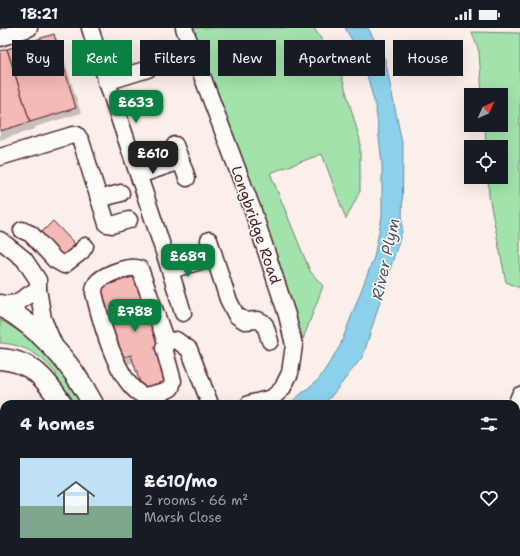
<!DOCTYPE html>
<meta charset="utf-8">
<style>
body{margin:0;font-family:"Shantell Sans",sans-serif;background:#242831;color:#f1f3f6;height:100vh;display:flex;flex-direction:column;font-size:15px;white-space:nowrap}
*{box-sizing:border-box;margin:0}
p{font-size:13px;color:#9ea1a6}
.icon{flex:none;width:22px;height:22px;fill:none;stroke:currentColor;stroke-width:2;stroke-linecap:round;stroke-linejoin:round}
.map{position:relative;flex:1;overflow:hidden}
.sheet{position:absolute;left:0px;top:372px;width:520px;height:156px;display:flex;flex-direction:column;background:#171b24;border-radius:12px 12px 0 0;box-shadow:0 4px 16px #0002}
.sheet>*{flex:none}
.top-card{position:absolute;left:12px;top:12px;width:496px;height:36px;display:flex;gap:8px}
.needle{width:26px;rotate:45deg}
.buttons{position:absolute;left:464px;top:60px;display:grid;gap:8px}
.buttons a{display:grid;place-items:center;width:44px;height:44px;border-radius:0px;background:#171b24;box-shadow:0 4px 16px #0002;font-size:20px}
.price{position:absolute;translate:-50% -34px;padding:0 9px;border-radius:8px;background:#0b8043;color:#fff;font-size:13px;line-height:26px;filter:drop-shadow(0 1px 2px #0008)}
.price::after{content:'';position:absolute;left:50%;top:24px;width:12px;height:9px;margin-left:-6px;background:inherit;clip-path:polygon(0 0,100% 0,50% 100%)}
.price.current{background:#222;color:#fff}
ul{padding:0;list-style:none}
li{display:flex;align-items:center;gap:12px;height:100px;padding:0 20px}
li span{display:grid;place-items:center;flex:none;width:112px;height:80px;border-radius:0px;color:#555}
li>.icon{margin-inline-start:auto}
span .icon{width:48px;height:48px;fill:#fffc;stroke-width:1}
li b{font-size:17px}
h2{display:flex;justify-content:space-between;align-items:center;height:48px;padding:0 20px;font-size:17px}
.tag{padding:0 14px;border-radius:0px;background:#171b24;box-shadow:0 4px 16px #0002;font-size:14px;line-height:36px}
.tag.current{background:#0b8043;color:#fff}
.status{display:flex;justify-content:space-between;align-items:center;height:28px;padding:0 20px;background:#171b24;direction:ltr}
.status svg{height:11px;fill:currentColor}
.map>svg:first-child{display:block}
.green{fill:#a2e3ac;stroke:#76816c}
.water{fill:#8bd1ec;stroke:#718a9f}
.shadow{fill:#0003}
.building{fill:#f5b9b6;stroke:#4a1f2b}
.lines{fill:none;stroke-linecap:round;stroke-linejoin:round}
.minor-casing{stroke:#4a1f2b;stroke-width:19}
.major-casing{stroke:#4a1f2b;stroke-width:23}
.minor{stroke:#fdfcf7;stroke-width:16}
.major{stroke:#fdfcf7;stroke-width:20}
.labels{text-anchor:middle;stroke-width:3;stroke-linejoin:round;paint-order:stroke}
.street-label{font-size:15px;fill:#4a1f2b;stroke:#fdfcf7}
.water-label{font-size:16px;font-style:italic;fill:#5e5465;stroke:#fdfcf7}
</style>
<div class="status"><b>18:21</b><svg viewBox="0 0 49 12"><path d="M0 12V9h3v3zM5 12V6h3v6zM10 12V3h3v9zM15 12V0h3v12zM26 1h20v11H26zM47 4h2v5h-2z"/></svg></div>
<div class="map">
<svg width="520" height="528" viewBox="0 0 520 528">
<rect width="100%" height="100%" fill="#fbefea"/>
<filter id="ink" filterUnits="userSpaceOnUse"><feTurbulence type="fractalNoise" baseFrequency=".025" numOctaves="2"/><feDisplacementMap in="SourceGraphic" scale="8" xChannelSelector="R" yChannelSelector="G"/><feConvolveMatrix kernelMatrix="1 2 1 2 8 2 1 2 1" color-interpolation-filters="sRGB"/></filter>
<g filter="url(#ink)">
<g class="green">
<polygon points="193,0 314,0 339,39 360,112 360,163 346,191 322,126 270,145 310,243 323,258 303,311 267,203"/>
<polygon points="472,4 520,5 520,260 506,254 489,168 488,149 501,149 501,119 486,119 485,97 501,97 501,67 482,67 479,24"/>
<path d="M0,292C36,310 61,342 81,376H71L63,361L55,349L57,347C43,328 24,316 0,315Z"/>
<polygon points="4,517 4,524 121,524 124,528 0,528 0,518"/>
</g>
<g class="water">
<polygon points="345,0 368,0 385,31 403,120 402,203 363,328 330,370 323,376 289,376 319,351 340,318 374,229 382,188 382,136 376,81 363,31"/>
<polygon points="4,443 4,499 0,500 0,444"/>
</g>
<g class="shadow">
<polygon points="53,7 58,12 81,85 35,99 35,101 0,112 0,24"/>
<polygon points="53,195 79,221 66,234"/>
<polygon points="141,256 177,365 135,334 128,336 122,329"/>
<polygon points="206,524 222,524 226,528 210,528"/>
<polygon points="319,524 409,524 404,528 322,528"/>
</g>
<g class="building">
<polygon points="54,6 76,80 30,94 7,21"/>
<polygon points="7,21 30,94 0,103 0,23"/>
<polygon points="53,193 75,216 61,230 39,207"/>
<polygon points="135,248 171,358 144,367 131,327 121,330 98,260"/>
<polygon points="327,524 406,524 401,528 322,528"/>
</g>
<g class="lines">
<g class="minor-casing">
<g id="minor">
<path d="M90,0C119,96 155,189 183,285"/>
<polyline points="184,0 252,180 287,287 294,317 290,345 282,361 272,370 249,376"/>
<polyline points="0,10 29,0"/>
<polyline points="106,54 148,41"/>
<polyline points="175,117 181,133"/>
<polyline points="0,129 73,107 77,107 81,113 107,196 112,197 129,192"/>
<polyline points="139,147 181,133 187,150"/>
<polyline points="99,171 121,165"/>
<polyline points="22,202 31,206 55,232 64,237 81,224 85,218"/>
<polyline points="0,212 24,231 38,252 38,261 43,291 54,317"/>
<polyline points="209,212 228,271 236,287 245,293 258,292 262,294 265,297 270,313"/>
<polyline points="171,242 214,229"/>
<polyline points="0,277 16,275 38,261"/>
<path d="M166,314L140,241C131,236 101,247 96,256C94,259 94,262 94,265C100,290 118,360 145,368L165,363L171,360L173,353L164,320L166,314L176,312L189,321L210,376"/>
<polyline points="516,377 520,367"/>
<polyline points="516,397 520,403"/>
<polyline points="516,431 520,425"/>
<polyline points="516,474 520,478"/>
<polyline points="142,524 143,528"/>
<polyline points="196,524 204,528"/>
<polyline points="285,524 290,528"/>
<polyline points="222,528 225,524"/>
<polyline points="263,528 266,524"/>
<polyline points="429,528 434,524"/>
<polyline points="509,528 513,524"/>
</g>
</g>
<g class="major-casing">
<g id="major">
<path d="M0,277C41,301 71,334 93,376"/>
<path d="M0,331C32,333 46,351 62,376"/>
<polyline points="153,524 157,528"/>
<polyline points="176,524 180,528"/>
</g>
</g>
<use href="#minor" class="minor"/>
<use href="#major" class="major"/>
</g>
</g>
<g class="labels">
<g class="street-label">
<text transform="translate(256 197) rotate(71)" y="5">Longbridge Road</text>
</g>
<g class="water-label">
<text transform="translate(385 231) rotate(-78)" y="6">River Plym</text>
</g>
</g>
</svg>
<div class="buttons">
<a><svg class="needle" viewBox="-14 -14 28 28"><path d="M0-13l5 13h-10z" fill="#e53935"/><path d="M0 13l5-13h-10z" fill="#9ea1a6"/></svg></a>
<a><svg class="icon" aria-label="locate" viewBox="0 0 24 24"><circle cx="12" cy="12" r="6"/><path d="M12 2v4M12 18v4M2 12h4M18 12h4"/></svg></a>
</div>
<b class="price" style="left:136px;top:96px">£633</b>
<b class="price current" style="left:153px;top:147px">£610</b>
<b class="price" style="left:188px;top:250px">£689</b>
<b class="price" style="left:135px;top:305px">£788</b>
<div class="top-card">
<a class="tag">Buy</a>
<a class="tag current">Rent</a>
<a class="tag">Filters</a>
<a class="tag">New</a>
<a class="tag">Apartment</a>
<a class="tag">House</a>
</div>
<section class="sheet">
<h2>4 homes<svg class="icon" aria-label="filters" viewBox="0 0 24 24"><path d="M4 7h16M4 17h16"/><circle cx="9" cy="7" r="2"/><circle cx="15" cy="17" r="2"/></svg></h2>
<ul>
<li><span style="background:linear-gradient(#bfe0f5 60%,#7fa58c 0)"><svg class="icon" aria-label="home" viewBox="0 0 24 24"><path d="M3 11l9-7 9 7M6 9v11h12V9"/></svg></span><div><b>£610/mo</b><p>2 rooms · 66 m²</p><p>Marsh Close</p></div><svg class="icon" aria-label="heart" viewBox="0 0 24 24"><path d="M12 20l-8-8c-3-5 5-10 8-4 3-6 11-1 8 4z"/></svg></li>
</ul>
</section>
</div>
